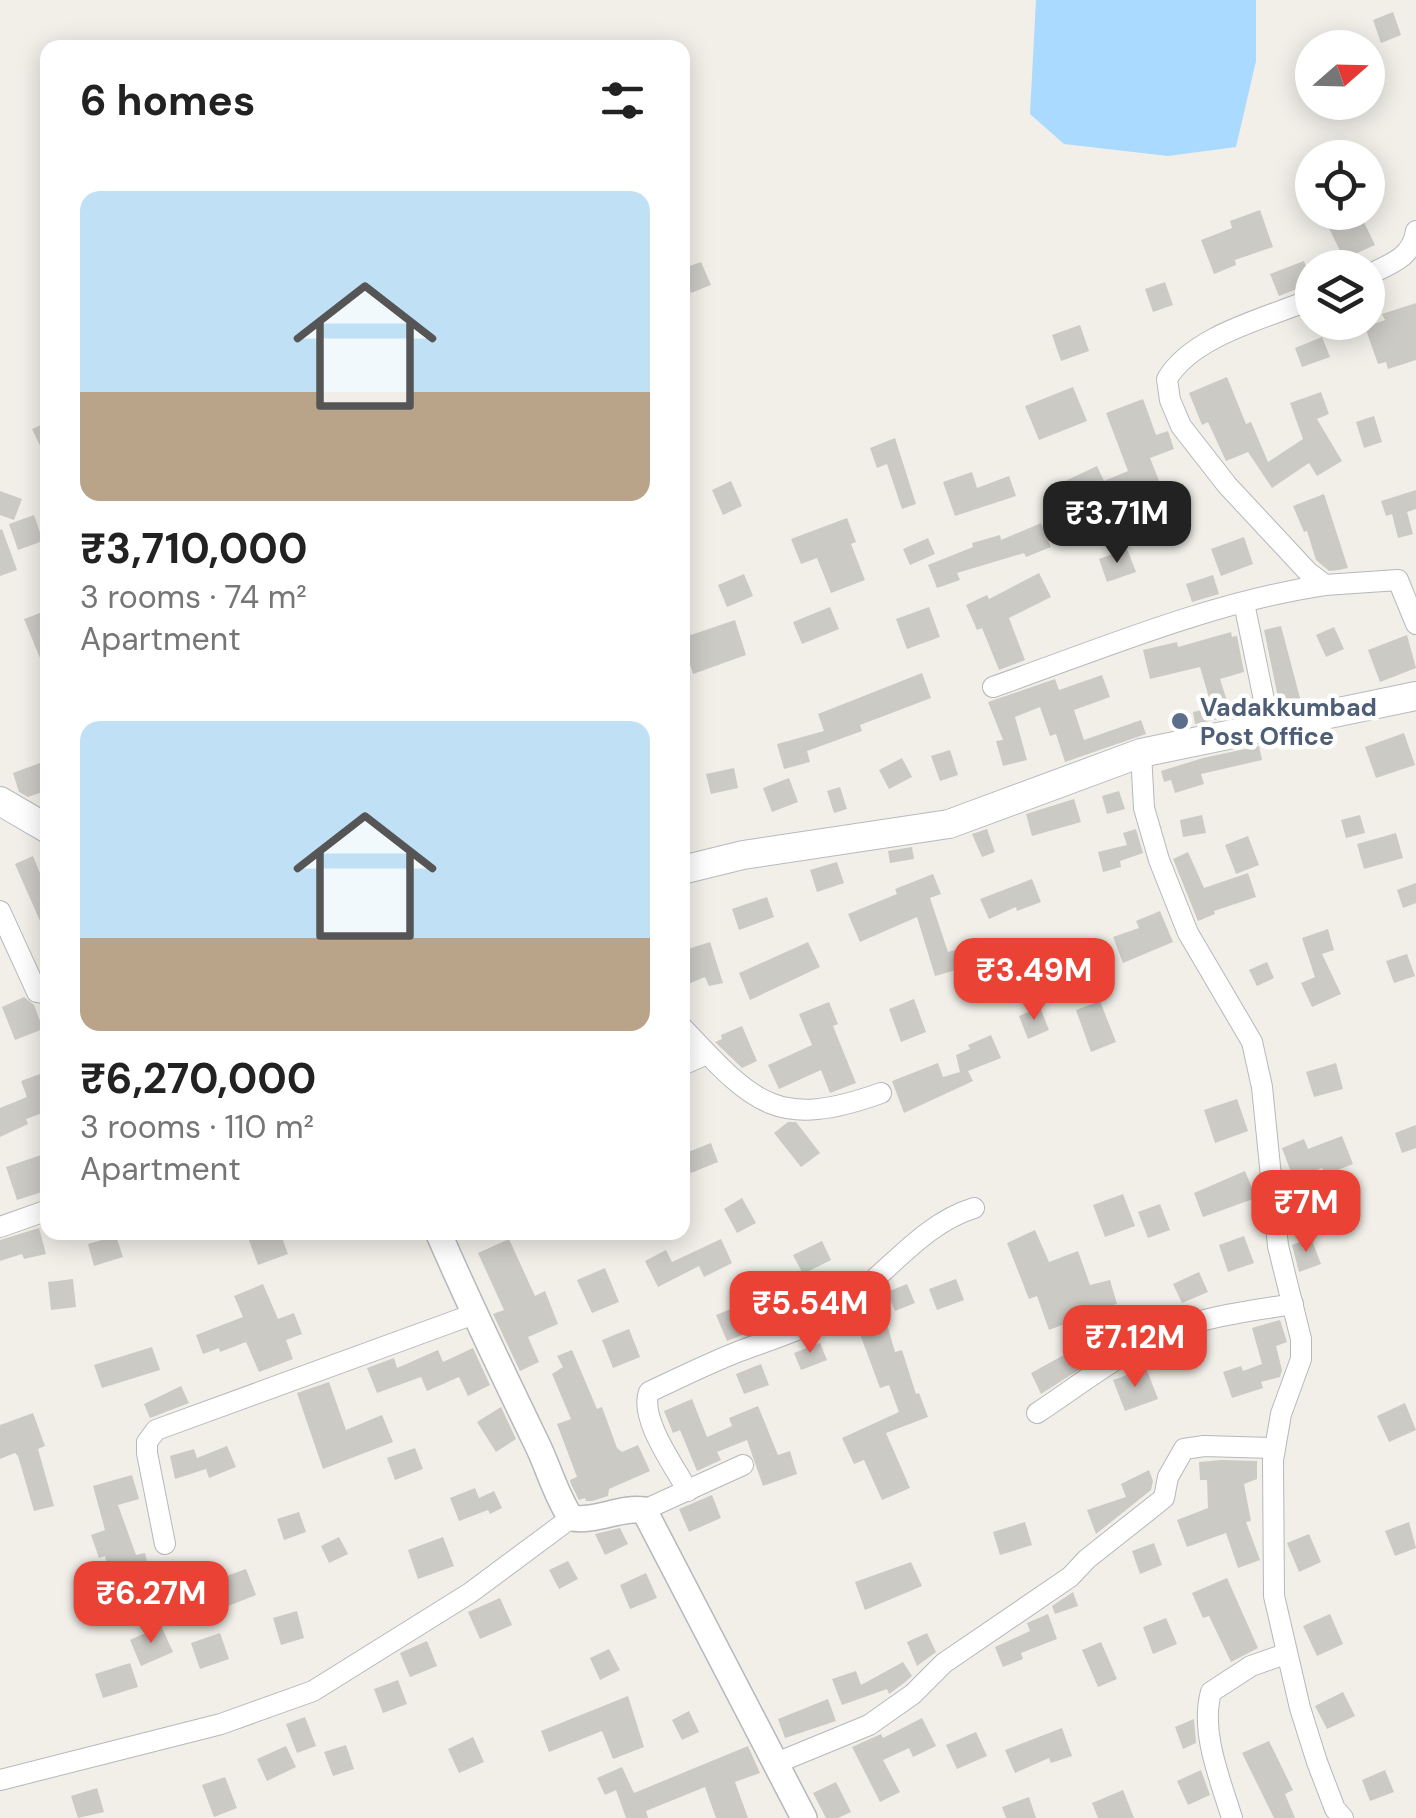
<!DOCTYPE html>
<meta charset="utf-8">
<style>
body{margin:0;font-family:"DM Sans",sans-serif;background:#f6f6f6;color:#222;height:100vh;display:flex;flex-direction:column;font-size:38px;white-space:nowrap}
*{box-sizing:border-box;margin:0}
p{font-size:32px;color:#767676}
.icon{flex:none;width:55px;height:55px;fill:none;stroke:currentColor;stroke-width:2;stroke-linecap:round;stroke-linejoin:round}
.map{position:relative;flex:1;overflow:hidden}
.panel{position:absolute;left:40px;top:40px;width:650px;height:1200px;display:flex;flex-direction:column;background:#fff;border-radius:20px;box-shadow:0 5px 25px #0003}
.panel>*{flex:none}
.needle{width:65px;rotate:70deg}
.controls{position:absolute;left:1295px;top:30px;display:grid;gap:20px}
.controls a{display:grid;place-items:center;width:90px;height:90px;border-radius:50%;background:#fff;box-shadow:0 5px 25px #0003;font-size:50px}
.price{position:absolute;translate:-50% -85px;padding:0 22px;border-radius:20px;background:#ea4335;color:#fff;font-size:32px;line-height:65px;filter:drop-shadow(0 2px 5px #0008)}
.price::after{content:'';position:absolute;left:50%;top:60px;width:30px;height:22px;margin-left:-15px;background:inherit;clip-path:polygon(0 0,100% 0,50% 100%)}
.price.current{background:#222;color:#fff}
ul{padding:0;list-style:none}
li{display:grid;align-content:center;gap:20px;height:530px;padding:0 40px}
li span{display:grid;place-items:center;height:310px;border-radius:20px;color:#555}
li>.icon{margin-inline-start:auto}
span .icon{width:180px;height:180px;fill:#fffc;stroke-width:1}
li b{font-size:42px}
h2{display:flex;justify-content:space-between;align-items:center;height:120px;padding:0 40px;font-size:42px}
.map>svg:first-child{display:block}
.water{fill:#aadaff}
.building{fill:#cccac5}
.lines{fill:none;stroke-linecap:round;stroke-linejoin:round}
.minor-casing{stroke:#b5b8bc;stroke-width:22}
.tertiary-casing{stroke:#b5b8bc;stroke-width:28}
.secondary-casing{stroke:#b6babf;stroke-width:30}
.minor{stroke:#fff;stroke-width:20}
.tertiary{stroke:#fff;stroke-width:25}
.secondary{stroke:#fff;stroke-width:28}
.service-dot{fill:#5c6f8a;stroke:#fff;stroke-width:4}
.labels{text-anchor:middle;stroke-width:9;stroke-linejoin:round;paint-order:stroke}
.service-label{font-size:25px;font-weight:bold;fill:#4e5e75;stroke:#fff;text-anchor:start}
</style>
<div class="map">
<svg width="1416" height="1818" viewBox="0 0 1416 1818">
<rect width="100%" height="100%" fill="#f1efe8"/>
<polygon class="water" points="1036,0 1256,0 1256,61 1236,147 1168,156 1064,144 1030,114"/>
<g class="building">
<polygon points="1393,12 1401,35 1381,43 1373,20"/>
<polygon points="1260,210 1273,247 1235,260 1236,265 1214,274 1201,240 1232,228 1230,221"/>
<polygon points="1360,214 1375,245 1344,259 1329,228"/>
<polygon points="1304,261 1312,283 1279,296 1270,274"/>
<polygon points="701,262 711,285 691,293 682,269"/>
<polygon points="1165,282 1173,305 1153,312 1145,289"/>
<polygon points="1416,303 1416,360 1388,369 1386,362 1378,364 1365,327 1385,320 1382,314"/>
<polygon points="1080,325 1089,351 1061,361 1052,335"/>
<polygon points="1322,337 1330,357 1302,367 1295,348"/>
<polygon points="1227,377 1246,424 1251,422 1268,462 1303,439 1290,403 1321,392 1329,414 1317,419 1342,461 1317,476 1309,463 1272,488 1248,452 1226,461 1208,422 1202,425 1189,393"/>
<polygon points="1073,387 1087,421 1039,440 1025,406"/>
<polygon points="1143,399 1156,435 1168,431 1174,449 1150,458 1165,496 1132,508 1125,490 1080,513 1065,481 1097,466 1104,481 1128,471 1106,413"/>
<polygon points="1374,416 1382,442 1364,448 1356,422"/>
<polygon points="48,422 48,462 32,429"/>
<polygon points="895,438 916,504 902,509 887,464 877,468 870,448"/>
<polygon points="972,472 977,488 1009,476 1016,496 955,516 943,482"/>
<polygon points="731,481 742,506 723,515 712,490"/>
<polygon points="1416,490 1416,509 1407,512 1413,534 1398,538 1392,514 1386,516 1381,501"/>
<polygon points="0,491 22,499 14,520 0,515"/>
<polygon points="1324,494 1348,568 1339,570 1329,571 1316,560 1307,531 1304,532 1293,506"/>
<polygon points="34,515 43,541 18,550 9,524"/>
<polygon points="847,518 856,542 851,544 865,580 831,593 817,558 801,564 791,539"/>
<polygon points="1041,523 1051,547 1026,557 1024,553 957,573 960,580 937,588 928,565 973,547 972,543 1000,535 1001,540"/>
<polygon points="2,529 17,570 0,576 0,530"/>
<polygon points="1244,537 1253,564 1221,576 1211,549"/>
<polygon points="928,538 935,554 910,565 903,549"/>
<polygon points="1127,549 1136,572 1107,582 1099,559"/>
<polygon points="1039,573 1051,597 1009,618 1025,660 999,670 982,628 977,630 966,605 987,595 989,599"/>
<polygon points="744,574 753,596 727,607 718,585"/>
<polygon points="1213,575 1219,594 1192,602 1186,584"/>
<polygon points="830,607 839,629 802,644 793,622"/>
<polygon points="929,607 940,637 907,649 896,619"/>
<polygon points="48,610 48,675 47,675 24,619"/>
<polygon points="735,620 746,655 693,674 682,638"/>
<polygon points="1281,626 1300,698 1279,702 1264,630"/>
<polygon points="1334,627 1344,649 1326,657 1316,635"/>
<polygon points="1231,632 1232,637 1237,636 1244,672 1220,679 1232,716 1195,724 1193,712 1212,708 1200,667 1150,679 1143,650 1177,642 1178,647"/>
<polygon points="1407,635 1416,668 1380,682 1368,650"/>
<polygon points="922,673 931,698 860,725 862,731 807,751 810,762 784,769 777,744 824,731 818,714"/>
<polygon points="1102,675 1110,697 1074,710 1084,740 1141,720 1146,734 1065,762 1056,734 1050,736 1040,707 1015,717 1027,760 1003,766 996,741 1003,740 988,702 1055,679 1059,690"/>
<polygon points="1404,733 1415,765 1376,778 1365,747"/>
<polygon points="1259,746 1262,760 1201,774 1204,784 1175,793 1171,780 1164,782 1161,771 1203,758"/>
<polygon points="950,750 958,775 940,781 931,756"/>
<polygon points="902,758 912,777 889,789 879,770"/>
<polygon points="40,763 48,790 28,797 19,792 13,773"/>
<polygon points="734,768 738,788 711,794 706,774"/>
<polygon points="789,778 798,802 772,812 763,788"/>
<polygon points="840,787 847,809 834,813 827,791"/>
<polygon points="1119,791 1125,809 1107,814 1102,796"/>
<polygon points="1074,799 1081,822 1032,836 1026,814"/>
<polygon points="1202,815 1206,833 1183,837 1180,820"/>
<polygon points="1360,815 1365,833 1346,838 1341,820"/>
<polygon points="987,829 995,852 982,857 972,834"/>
<polygon points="1136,829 1143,853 1120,861 1121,867 1103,872 1098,852 1127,845 1123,833"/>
<polygon points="1396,833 1403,858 1364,869 1357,844"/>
<polygon points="1248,836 1259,865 1236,874 1225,845"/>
<polygon points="912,847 914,859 890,863 888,851"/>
<polygon points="1188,852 1204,888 1248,873 1256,897 1214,911 1215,914 1198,921 1173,859"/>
<polygon points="33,856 48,893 47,937 15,864"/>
<polygon points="837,862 844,883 817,892 810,870"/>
<polygon points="933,874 941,894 930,898 948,952 955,950 960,969 935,976 917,917 860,942 848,914 897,894 895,889"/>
<polygon points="1032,879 1041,902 1017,911 1016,907 989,919 980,899"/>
<polygon points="1416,883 1416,903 1403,908 1397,890"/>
<polygon points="767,897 774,917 739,930 732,909"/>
<polygon points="1160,911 1173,942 1123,963 1113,937 1139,928 1136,921"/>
<polygon points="1328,929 1334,950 1322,954 1341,994 1312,1007 1301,983 1315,977 1302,938"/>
<polygon points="710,942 723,983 709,986 705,977 688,984 686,978 682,979 682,951"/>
<polygon points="808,942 820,967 750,1000 739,973"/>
<polygon points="1407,954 1415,976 1394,983 1386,961"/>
<polygon points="1267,962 1274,978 1257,986 1249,970"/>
<polygon points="24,997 34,1005 43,1029 15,1040 2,1007"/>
<polygon points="914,999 926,1032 901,1042 889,1009"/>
<polygon points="1100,1001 1116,1042 1091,1052 1076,1010"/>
<polygon points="829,1002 838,1024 833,1026 856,1083 830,1093 821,1070 779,1089 768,1065 812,1045 799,1014"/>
<polygon points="1040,1007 1049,1030 1028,1039 1019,1016"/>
<polygon points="742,1026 757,1061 742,1068 715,1042 722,1039 721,1035"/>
<polygon points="991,1035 1001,1058 968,1071 973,1081 904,1113 892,1081 938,1063 943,1077 960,1072 956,1055 970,1049 968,1045"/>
<polygon points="1336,1063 1343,1089 1314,1097 1306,1072"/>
<polygon points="48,1071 48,1111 26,1119 28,1124 0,1137 0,1108 27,1097 21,1081"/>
<polygon points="1237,1099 1248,1131 1215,1143 1204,1110"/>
<polygon points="788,1122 796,1122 820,1153 801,1167 774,1133"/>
<polygon points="1416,1125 1416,1148 1402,1153 1395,1133"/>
<polygon points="1342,1136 1353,1164 1325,1175 1322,1168 1294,1180 1282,1148 1304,1139 1308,1149"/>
<polygon points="711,1143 718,1162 691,1173 683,1154"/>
<polygon points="44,1154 48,1165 48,1190 17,1200 6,1167"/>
<polygon points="1245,1171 1256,1198 1203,1217 1194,1193"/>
<polygon points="1123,1194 1135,1226 1105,1237 1093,1205"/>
<polygon points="742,1198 756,1223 737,1233 724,1209"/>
<polygon points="1160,1204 1170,1230 1148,1238 1138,1212"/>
<polygon points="39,1228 46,1254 24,1259 22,1254 0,1261 0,1240"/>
<polygon points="1035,1230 1049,1262 1078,1251 1090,1285 1110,1280 1117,1304 1073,1314 1075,1320 1049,1330 1037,1296 1029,1299 1007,1243"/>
<polygon points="246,1232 280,1232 288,1254 258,1265"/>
<polygon points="116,1236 123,1257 94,1266 88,1244"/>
<polygon points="1244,1236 1254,1263 1228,1272 1219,1245"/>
<polygon points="1311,1238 1321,1264 1299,1272 1292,1245"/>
<polygon points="509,1239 535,1296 545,1291 558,1324 528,1337 539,1362 520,1371 493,1314 504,1310 478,1253"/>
<polygon points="721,1239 732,1263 704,1277 699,1266 658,1287 645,1261 666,1250 672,1262"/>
<polygon points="822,1241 831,1260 803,1274 793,1255"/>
<polygon points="605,1268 619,1302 592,1313 577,1280"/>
<polygon points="755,1271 767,1301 810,1286 817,1305 727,1341 716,1315 743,1304 734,1280"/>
<polygon points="1199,1272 1208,1292 1182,1303 1173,1284"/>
<polygon points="73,1279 76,1307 51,1310 48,1282"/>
<polygon points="956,1279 964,1300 937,1310 929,1289"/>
<polygon points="263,1284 278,1319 294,1313 302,1334 286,1340 293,1359 259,1372 246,1342 220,1352 219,1348 203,1354 196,1335 243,1317 234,1296"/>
<polygon points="907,1284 915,1303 895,1311 887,1292"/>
<polygon points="882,1307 895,1352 902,1350 916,1394 919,1393 928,1417 886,1433 910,1488 882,1500 864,1460 854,1464 842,1438 899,1412 889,1385 880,1388 853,1315"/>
<polygon points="1139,1314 1146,1327 1041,1394 1031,1373"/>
<polygon points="1280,1320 1287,1342 1276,1346 1282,1370 1280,1377 1261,1382 1263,1388 1232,1398 1223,1372 1241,1366 1243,1371 1262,1364 1252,1328"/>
<polygon points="629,1329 640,1357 613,1368 602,1340"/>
<polygon points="820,1343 827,1360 801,1370 794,1353"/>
<polygon points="152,1347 160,1370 102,1388 94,1365"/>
<polygon points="473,1348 490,1385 468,1396 459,1377 427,1391 421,1377 377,1393 367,1368 394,1358 397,1368 438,1350 443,1362"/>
<polygon points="572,1350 597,1409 602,1407 617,1448 622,1452 638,1445 650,1471 609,1489 608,1496 592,1501 586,1501 585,1498 579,1500 571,1484 570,1480 577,1477 557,1424 571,1419 552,1374 563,1367 557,1356"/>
<polygon points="761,1364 769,1385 744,1394 736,1374"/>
<polygon points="1146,1368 1158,1399 1125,1411 1113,1380"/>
<polygon points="329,1382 346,1430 382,1415 393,1442 323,1469 297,1393"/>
<polygon points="181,1386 189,1403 150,1418 144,1404"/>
<polygon points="692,1399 707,1437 732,1426 729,1418 758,1406 778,1455 790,1451 797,1474 763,1486 747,1440 717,1452 721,1460 697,1471 680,1430 673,1433 664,1411"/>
<polygon points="1405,1403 1416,1430 1389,1442 1377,1416"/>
<polygon points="501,1407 516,1439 496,1452 477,1422"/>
<polygon points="33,1413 45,1446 38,1449 54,1506 34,1511 18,1456 15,1453 0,1459 0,1425"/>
<polygon points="227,1446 236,1467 209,1478 206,1469 175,1479 170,1456 194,1449 197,1458"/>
<polygon points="415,1448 423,1469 395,1480 387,1458"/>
<polygon points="1221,1460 1257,1461 1257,1479 1244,1484 1251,1521 1246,1522 1260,1560 1238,1568 1226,1533 1187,1547 1177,1520 1208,1508 1207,1480 1200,1480 1199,1462"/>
<polygon points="1149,1470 1153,1481 1151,1490 1096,1534 1087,1510 1126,1497 1121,1484"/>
<polygon points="132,1475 139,1499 118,1505 136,1555 145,1553 151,1578 113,1587 105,1556 99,1558 91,1535 105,1530 93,1486"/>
<polygon points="475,1488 479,1498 494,1491 502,1508 490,1514 488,1510 459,1521 450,1498"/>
<polygon points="712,1495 721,1518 689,1532 679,1509"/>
<polygon points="299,1512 306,1532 284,1540 277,1519"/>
<polygon points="1025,1522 1032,1545 1000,1555 993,1532"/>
<polygon points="1409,1522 1416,1548 1395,1556 1385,1531"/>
<polygon points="620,1528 628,1544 605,1555 595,1534"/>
<polygon points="1309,1534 1321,1562 1299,1572 1287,1543"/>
<polygon points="339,1537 348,1554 329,1563 321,1546"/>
<polygon points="443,1537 454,1566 418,1579 408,1550"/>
<polygon points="1154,1543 1162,1565 1140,1574 1132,1551"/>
<polygon points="568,1561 578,1579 559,1589 549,1570"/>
<polygon points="911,1562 922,1586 865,1610 855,1582"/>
<polygon points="246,1569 256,1595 228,1606 218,1579"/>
<polygon points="646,1573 657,1598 630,1609 620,1585"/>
<polygon points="1227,1578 1258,1648 1231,1662 1209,1616 1203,1618 1192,1593"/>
<polygon points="1073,1592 1078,1606 1055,1614 1052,1606"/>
<polygon points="500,1598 512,1625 480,1639 468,1612"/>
<polygon points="297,1611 304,1638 281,1645 273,1618"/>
<polygon points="1048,1614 1057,1639 1021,1653 1023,1659 1003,1667 995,1647 1030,1631 1027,1623"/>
<polygon points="1330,1614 1343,1644 1317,1656 1303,1626"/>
<polygon points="1166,1618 1177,1644 1153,1654 1143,1627"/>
<polygon points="161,1626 173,1652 141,1666 130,1640"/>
<polygon points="220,1633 229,1659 200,1669 191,1643"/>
<polygon points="927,1633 936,1652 917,1666 907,1642"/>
<polygon points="427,1641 437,1666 410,1677 400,1653"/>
<polygon points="1101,1642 1117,1679 1098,1687 1082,1650"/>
<polygon points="609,1649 620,1670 600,1680 590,1658"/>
<polygon points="903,1662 912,1676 904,1683 889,1694 887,1689 842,1705 832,1679 856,1671 861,1685"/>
<polygon points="130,1663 138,1687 103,1698 95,1674"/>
<polygon points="398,1680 407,1704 383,1713 374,1689"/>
<polygon points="1343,1692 1355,1716 1327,1729 1315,1706"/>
<polygon points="628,1696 644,1747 613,1759 602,1731 549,1752 541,1731"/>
<polygon points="828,1699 836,1721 785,1738 778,1719"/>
<polygon points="689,1711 699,1732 682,1740 672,1720"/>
<polygon points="305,1717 316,1746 297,1753 286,1724"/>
<polygon points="922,1718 936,1746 913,1757 909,1748 883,1760 900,1792 880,1802 852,1747 881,1734 883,1738"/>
<polygon points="1194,1719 1196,1743 1183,1749 1175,1727"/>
<polygon points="1062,1728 1072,1756 1051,1763 1049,1758 1015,1773 1005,1750"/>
<polygon points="976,1732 987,1756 957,1769 946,1745"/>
<polygon points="473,1737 484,1762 459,1773 448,1749"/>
<polygon points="1269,1741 1293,1790 1285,1794 1295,1818 1274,1818 1242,1753"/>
<polygon points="346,1745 354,1769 333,1776 324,1752"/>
<polygon points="286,1746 296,1767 267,1781 257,1759"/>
<polygon points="748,1746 760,1773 735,1782 748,1818 716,1818 705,1787 646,1811 648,1818 626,1818 616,1790 605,1795 597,1778 622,1767 634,1793"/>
<polygon points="1201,1770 1210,1795 1188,1805 1177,1781"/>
<polygon points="1385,1770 1394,1792 1370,1801 1362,1780"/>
<polygon points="225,1777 237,1808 214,1817 202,1785"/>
<polygon points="836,1782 851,1812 838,1818 826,1818 813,1793"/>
<polygon points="97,1788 104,1812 78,1818 71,1796"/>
<polygon points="1123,1790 1134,1818 1098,1818 1092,1803"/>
<polygon points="1029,1797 1036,1818 1006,1818 1002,1807"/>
</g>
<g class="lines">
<g class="minor-casing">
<g id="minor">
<path d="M1368,275C1390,264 1412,258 1416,231"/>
<path d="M1312,299C1267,318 1193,335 1167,379L1170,400L1181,426L1227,485L1308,572L1325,585L1398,580L1416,624"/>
<polyline points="1244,603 1269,724"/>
<path d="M993,687C1101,649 1211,602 1325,585"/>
<polyline points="1141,753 1144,808 1159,860 1188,933 1252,1042 1262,1087 1278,1246 1301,1339 1301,1359 1281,1414 1273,1460 1274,1596 1300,1708 1317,1762 1335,1809 1343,1818"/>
<polyline points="0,911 37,992 48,994"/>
<path d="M682,1027C753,1102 775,1131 881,1093"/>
<polyline points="682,1065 707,1054"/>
<polyline points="0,1227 48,1210"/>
<path d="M1037,1413C1078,1386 1118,1354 1163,1334C1204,1316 1250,1311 1293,1304"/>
<path d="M688,1491C674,1466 639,1418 649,1392C679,1378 709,1363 740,1351C772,1339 803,1330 832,1312C882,1282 918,1225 974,1208"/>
<polyline points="644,1510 743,1465"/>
<polyline points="165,1544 147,1453 147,1442 156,1430 474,1314"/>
<polyline points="774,1764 869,1725 913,1694 944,1663 1070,1577 1087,1559 1164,1498 1168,1477 1184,1449 1204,1446 1275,1448"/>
<polyline points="0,1780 221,1724 313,1691 470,1593 571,1518"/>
<path d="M1232,1818C1220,1779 1200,1732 1211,1692L1251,1666L1285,1654"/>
</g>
</g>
<g class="tertiary-casing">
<path id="tertiary" d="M438,1232C469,1303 502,1372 536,1442C549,1468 555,1494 571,1518C597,1522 619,1507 644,1510L804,1818"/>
</g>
<g class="secondary-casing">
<g id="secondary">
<polyline points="0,801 48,829"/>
<polyline points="682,870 743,855 949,824 1141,753 1416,696"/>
</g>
</g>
<use href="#minor" class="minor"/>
<use href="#tertiary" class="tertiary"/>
<use href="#secondary" class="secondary"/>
</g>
<circle class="service-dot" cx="1180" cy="721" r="10"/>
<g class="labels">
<g class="service-label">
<text x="1200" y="716">Vadakkumbad<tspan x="1200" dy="29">Post Office</tspan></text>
</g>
</g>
</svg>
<div class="controls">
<a><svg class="needle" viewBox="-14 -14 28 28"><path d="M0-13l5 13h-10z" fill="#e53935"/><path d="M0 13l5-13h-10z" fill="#767676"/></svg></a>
<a><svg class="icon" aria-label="locate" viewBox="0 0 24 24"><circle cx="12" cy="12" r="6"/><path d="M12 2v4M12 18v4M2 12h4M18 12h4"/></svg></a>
<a><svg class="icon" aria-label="layers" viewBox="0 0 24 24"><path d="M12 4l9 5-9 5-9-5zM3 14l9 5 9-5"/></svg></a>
</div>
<b class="price current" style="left:1117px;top:566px">₹3.71M</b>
<b class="price" style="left:1034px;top:1023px">₹3.49M</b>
<b class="price" style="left:1306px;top:1255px">₹7M</b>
<b class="price" style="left:810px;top:1356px">₹5.54M</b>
<b class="price" style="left:1135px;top:1390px">₹7.12M</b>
<b class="price" style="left:151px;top:1646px">₹6.27M</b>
<section class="panel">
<h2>6 homes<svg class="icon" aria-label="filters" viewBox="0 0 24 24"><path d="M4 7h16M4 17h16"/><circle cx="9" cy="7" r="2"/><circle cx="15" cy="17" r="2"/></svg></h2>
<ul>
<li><span style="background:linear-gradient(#bfe0f5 65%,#b9a48a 0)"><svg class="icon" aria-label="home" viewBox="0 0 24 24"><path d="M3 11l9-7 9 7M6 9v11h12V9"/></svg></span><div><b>₹3,710,000</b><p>3 rooms · 74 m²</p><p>Apartment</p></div></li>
<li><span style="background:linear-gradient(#bfe0f5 70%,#b9a48a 0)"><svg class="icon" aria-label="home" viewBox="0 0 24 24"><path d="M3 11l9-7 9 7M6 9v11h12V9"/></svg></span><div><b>₹6,270,000</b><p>3 rooms · 110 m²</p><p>Apartment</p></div></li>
</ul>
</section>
</div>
